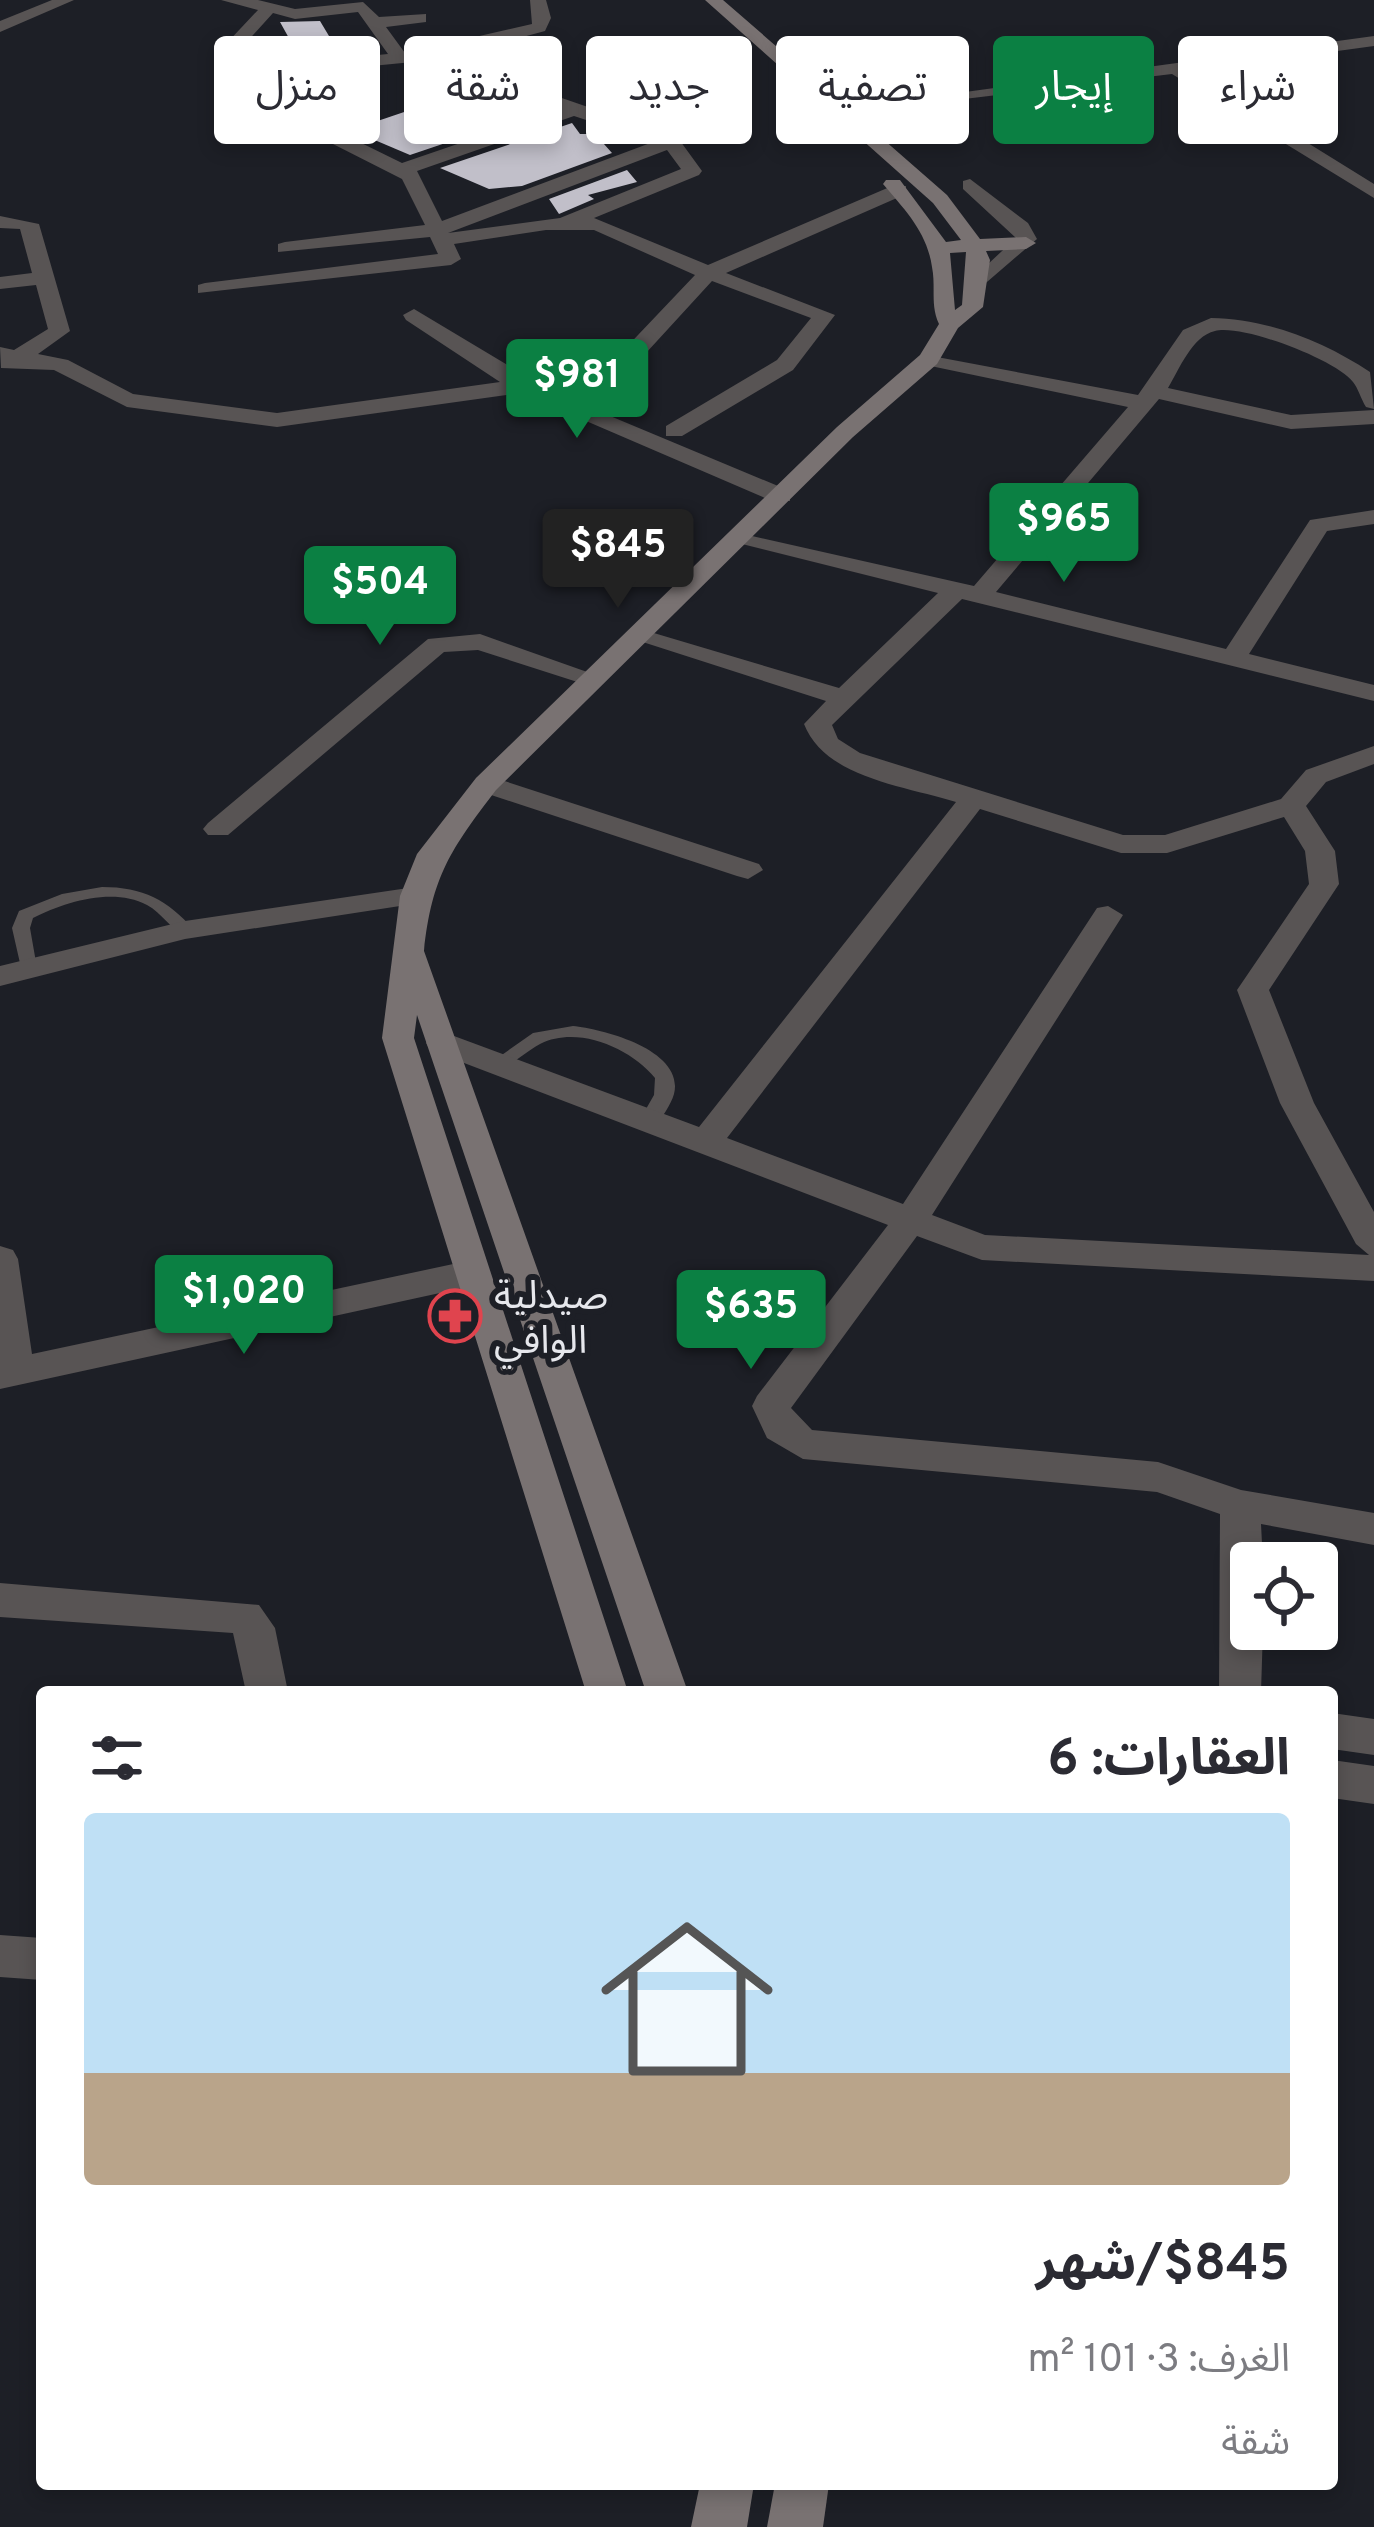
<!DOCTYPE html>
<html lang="ar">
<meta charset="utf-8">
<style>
body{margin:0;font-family:Overpass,"Noto Sans Arabic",sans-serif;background:#f2f2f3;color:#2b2b33;direction:rtl;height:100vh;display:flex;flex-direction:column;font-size:45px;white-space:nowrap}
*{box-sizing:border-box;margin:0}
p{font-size:39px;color:#7c7c81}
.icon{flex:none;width:66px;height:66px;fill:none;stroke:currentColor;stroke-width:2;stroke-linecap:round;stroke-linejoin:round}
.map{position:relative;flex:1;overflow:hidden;direction:ltr}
.details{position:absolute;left:36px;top:1686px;width:1302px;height:804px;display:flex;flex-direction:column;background:#fff;border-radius:12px;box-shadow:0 6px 18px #0003;direction:rtl}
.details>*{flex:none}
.guide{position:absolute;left:36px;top:36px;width:1302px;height:108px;direction:rtl;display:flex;gap:24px}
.fabs{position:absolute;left:1230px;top:1542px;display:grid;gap:24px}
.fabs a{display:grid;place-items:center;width:108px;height:108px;border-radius:12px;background:#fff;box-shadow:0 6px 18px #0003;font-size:60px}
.price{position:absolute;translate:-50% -102px;padding:0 27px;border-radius:12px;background:#0b8043;color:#fff;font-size:39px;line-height:78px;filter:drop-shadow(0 3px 6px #0008)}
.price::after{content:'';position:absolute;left:50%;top:72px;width:36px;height:27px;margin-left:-18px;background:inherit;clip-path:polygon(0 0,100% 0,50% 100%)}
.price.active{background:#222;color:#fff}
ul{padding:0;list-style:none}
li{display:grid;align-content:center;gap:24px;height:636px;padding:0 48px}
li span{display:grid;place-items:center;height:372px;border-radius:12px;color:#555}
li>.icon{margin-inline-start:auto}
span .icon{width:216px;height:216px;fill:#fffc;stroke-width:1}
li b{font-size:51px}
h2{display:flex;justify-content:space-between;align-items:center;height:144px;padding:0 48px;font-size:51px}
.chip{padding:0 42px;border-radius:12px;background:#fff;box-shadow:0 6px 18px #0003;font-size:42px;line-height:108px}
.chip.active{background:#0b8043;color:#fff}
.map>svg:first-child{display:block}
.building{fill:#c1bfc9}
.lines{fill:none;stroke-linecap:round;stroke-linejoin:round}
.lane{fill:#585454;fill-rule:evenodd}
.street{fill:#585454;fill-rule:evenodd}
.secondary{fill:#797272;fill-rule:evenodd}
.labels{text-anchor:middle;stroke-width:12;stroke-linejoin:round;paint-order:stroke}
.poi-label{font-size:39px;fill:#e6e7ec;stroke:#1d1f26;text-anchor:start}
</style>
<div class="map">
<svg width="1374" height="2527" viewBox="0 0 1374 2527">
<rect width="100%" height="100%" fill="#1d1f26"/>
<g class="building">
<polygon points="320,21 335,46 300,50 311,69 265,78 252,43 290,40 280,22"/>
<polygon points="472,89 517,119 410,155 351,130"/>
<polygon points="572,123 580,134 595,134 612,153 522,186 489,189 440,168"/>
<polygon points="627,170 637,182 588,195 594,199 559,214 549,199"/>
</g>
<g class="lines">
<g class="lane">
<path d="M102,887C143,887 168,900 194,930L185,935C170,929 162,913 147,905C113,887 65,902 33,918L30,928L37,968L28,974L22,972L12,928L19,911L62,894Z"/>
<path d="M573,1026C603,1029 685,1050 674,1094C671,1105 661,1118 655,1128L648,1130L638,1123L654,1095L655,1078C630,1048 578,1025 540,1044C525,1052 514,1064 499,1070L489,1064L533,1033Z"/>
</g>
<g class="street">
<polygon points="52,0 74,0 0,32 0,21"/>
<path d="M221,0H258L295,9L363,2L379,17L426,14V22L386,27L405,53L532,24L530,0H546L551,18L545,31L446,58L678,138L702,171L699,175L594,218L708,265L892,186H906V194L726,273L835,315L793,370L682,436H666V426L777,360L811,318L712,281L635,365L567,398L790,491V501H772L521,393L277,427L127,407L54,370L1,368L0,347L14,350L48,329L36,285L0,289V277L32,273L20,229L0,228V216L39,224L70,331L38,354L68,360L133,394L277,413L500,382L406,320L403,315L414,309L549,390L619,355L695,275L594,230H546L454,244L461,259L451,265L198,293V285L205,283L438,254L430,237L278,252V244L285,242L425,225L402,179L331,143L325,120L252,94L225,45L258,10ZM358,12L388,54L336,59L315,73L263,83L243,46L273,13L295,19ZM423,61L557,110L402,163L347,136L339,113L278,91L327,81L341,69ZM574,116L653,142L442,221L417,171ZM667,150L681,169L560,218L448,233Z"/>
<polygon points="1374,36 1374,46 1192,71 1374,184 1374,198 1172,74 815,117 806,112 815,107 936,96"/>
<polygon points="970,179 1028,223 1037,239 980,288 973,286 973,278 1016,238 963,189 963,181"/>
<path d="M1211,318C1268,319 1323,341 1370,372L1374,409L1366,407C1361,399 1358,388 1353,382C1335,359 1242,324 1215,331C1192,336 1179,370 1168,388L1291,415L1374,410V424L1291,429L1159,399L996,592L1226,649L1310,520L1374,510V524L1327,531L1249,654L1374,685V701L962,599L832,725L838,739L860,753L1123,835H1165L1281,799L1306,770L1374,746V764L1326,782L1306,806L1335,851L1339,884L1269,990L1314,1103L1374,1212V1281L982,1260L917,1236L791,1408L812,1430L1158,1462L1241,1490L1374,1513V1545L1261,1524L1263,1563H1251V1629H1263L1261,1692H1219L1220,1514L1157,1492L803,1459L767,1438L752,1406L757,1396L888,1225L430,1050L426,1043L430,1036H454L699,1127L956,802C905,786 825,778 804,724L826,701L624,636L637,628L839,688L938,593L730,541V531L974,586L1128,407L921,364V354L1138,395L1183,330ZM980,809L1121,853H1167L1284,817L1305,851L1309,884L1237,990L1280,1103L1356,1244L1369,1255L985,1235L932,1215L1123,915L1108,906L1097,908L903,1204L727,1138Z"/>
<polygon points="480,634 607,679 593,687 478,650 444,652 228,835 208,835 203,829 208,823 428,639"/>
<polygon points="486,775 759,864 763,870 748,879 737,876 476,790 476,778"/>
<polygon points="415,887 430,896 426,902 185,939 0,986 0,966 185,921"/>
<polygon points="0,1246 13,1250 18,1259 32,1354 472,1260 485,1264 490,1273 485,1282 472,1286 0,1389"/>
<polygon points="0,1583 259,1605 275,1628 288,1692 246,1692 233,1633 0,1617"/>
<polygon points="1332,1713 1374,1719 1374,1755 1332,1749"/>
<polygon points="1332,1760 1374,1766 1374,1804 1332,1798"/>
<polygon points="0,1935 42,1938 42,1980 0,1977"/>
</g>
<g class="secondary">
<path d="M705,0H723L822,86L903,99V107L897,108L836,98L947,195L980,239L1026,237L1036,243L1026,249L986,251L990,260L983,307L958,328L937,364L853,437L496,790C451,849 432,876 424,951L688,1692H646L417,1015L414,1038L628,1692H586L382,1038L400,896L417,854L476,778L837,427L920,355L939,324C930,305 936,287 932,267C927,232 905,210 883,184L886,180H900L946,242L961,240L933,203ZM966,252L962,305L955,310L950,253Z"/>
<polygon points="700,2484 754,2484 747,2527 691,2527"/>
<polygon points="775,2484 829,2484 823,2527 767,2527"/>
</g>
</g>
<defs>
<g id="pharmacy-ring" transform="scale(2.7)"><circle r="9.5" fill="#1d1f26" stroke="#e0444e" stroke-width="1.5"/><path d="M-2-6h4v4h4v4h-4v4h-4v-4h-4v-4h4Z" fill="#e0444e"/></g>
</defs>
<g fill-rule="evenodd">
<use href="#pharmacy-ring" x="455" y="1316"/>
</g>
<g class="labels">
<g class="poi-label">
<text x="494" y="1308">صيدلية<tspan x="494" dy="45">الوافي</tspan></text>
</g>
</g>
</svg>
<div class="fabs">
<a><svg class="icon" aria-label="locate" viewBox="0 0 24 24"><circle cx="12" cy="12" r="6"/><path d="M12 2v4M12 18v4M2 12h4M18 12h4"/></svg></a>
</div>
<b class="price" style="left:577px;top:441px">$981</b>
<b class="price" style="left:1064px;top:585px">$965</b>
<b class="price active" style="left:618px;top:611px">$845</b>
<b class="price" style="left:380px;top:648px">$504</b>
<b class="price" style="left:244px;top:1357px">$1,020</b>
<b class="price" style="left:751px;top:1372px">$635</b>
<div class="guide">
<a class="chip">شراء</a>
<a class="chip active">إيجار</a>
<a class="chip">تصفية</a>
<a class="chip">جديد</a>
<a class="chip">شقة</a>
<a class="chip">منزل</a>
</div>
<section class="details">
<h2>العقارات: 6<svg class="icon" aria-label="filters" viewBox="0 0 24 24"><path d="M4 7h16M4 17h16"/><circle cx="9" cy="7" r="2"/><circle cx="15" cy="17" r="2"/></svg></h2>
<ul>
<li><span style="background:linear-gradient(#bfe0f5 70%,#b9a48a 0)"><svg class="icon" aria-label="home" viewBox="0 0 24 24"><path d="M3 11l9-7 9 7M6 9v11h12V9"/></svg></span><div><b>$845/شهر</b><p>الغرف: 3 · 101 m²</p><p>شقة</p></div></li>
</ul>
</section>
</div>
